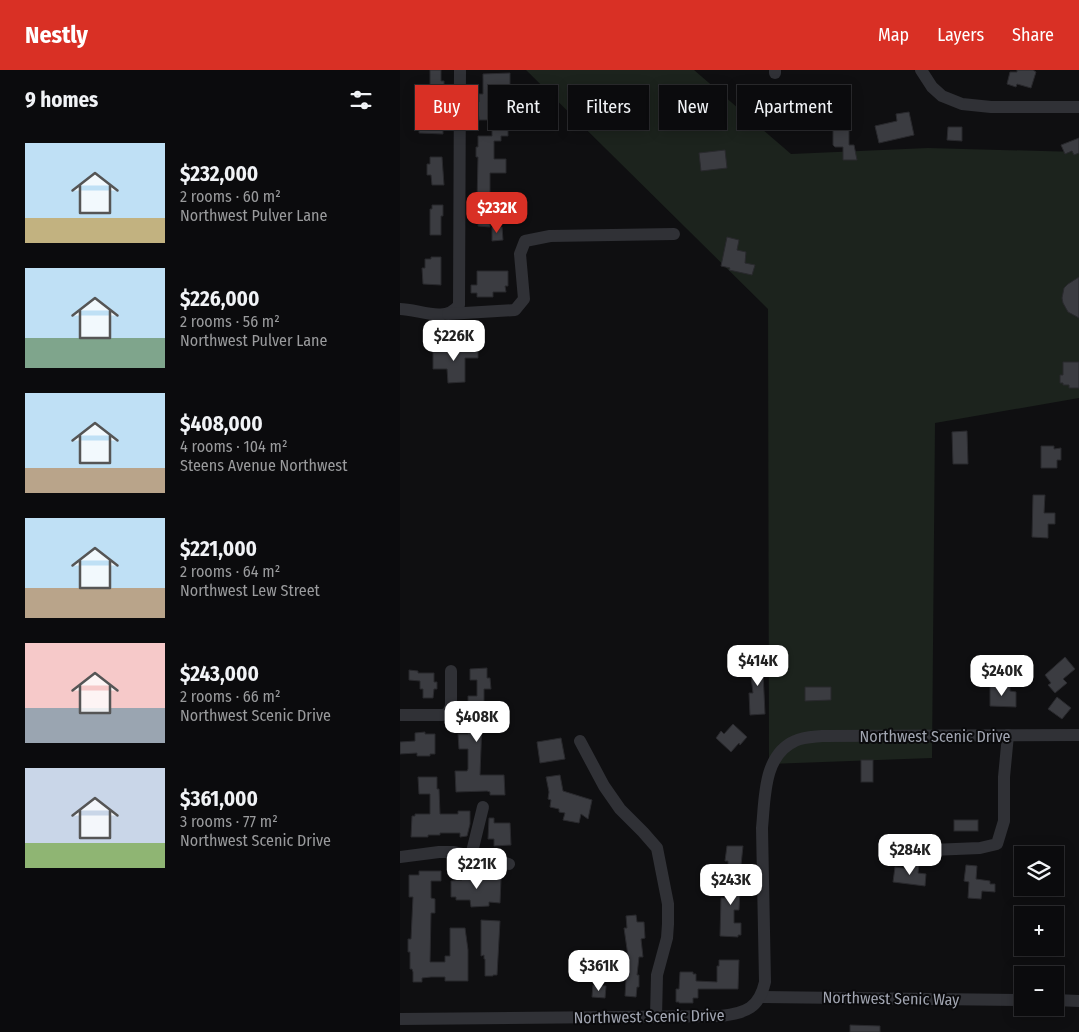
<!DOCTYPE html>
<meta charset="utf-8">
<style>
body{margin:0;font-family:"Fira Sans Condensed",sans-serif;background:#141416;color:#f1f3f6;height:100vh;display:flex;flex-direction:column;font-size:19px;white-space:nowrap}
*{box-sizing:border-box;margin:0}
p{font-size:16px;color:#9a9b9d}
.icon{flex:none;width:28px;height:28px;fill:none;stroke:currentColor;stroke-width:2;stroke-linecap:round;stroke-linejoin:round}
.map{position:relative;flex:1;overflow:hidden}
.side{display:flex;flex-direction:column;background:#0b0b0d;width:400px}
.side>*{flex:none}
.top-card{position:absolute;left:15px;top:15px;width:475px;height:45px;display:flex;gap:10px}
.controls{position:absolute;left:614px;top:776px;display:grid;gap:10px}
.controls a{display:grid;place-items:center;width:50px;height:50px;border-radius:0px;background:#0b0b0d;box-shadow:0 2px 12px #0003,0 0 0 1px #2b2b2e;font-size:25px}
.price{position:absolute;translate:-50% -42px;padding:0 11px;border-radius:10px;background:#fff;color:#222;font-size:16px;line-height:32px;filter:drop-shadow(0 1px 2px #0008)}
.price::after{content:'';position:absolute;left:50%;top:30px;width:15px;height:11px;margin-left:-8px;background:inherit;clip-path:polygon(0 0,100% 0,50% 100%)}
.price.active{background:#d93025;color:#fff}
ul{padding:0;list-style:none}
li{display:flex;align-items:center;gap:15px;height:125px;padding:0 25px}
li span{display:grid;place-items:center;flex:none;width:140px;height:100px;border-radius:0px;color:#555}
li>.icon{margin-inline-start:auto}
span .icon{width:60px;height:60px;fill:#fffc;stroke-width:1}
li b{font-size:21px}
h2{display:flex;justify-content:space-between;align-items:center;height:60px;padding:0 25px;font-size:21px}
.tag{padding:0 18px;border-radius:0px;background:#0b0b0d;box-shadow:0 2px 12px #0003,0 0 0 1px #2b2b2e;font-size:18px;line-height:45px}
.tag.active{background:#d93025;color:#fff}
header{display:flex;align-items:center;gap:30px;box-sizing:border-box;height:70px;padding:0 25px;background:#d93025;color:#fff}
header strong{font-size:24px}
nav{display:flex;gap:28px;margin-inline-start:auto;font-size:18px}
main{display:flex;flex:1;min-height:0}
.map>svg:first-child{display:block}
.green{fill:#1c231d}
.building{fill:#3b3c41;stroke:#29292d}
.lines{fill:none;stroke-linecap:round;stroke-linejoin:round}
.minor{stroke:#303136;stroke-width:12}
.labels{text-anchor:middle;stroke-width:4;stroke-linejoin:round;paint-order:stroke}
.street-label{font-size:16px;fill:#a1a5b1;stroke:#0a0a0c}
</style>
<header>
<strong>Nestly</strong>
<nav><a>Map</a><a>Layers</a><a>Share</a></nav>
</header>
<main>
<section class="side">
<h2>9 homes<svg class="icon" aria-label="filters" viewBox="0 0 24 24"><path d="M4 7h16M4 17h16"/><circle cx="9" cy="7" r="2"/><circle cx="15" cy="17" r="2"/></svg></h2>
<ul>
<li><span style="background:linear-gradient(#bfe0f5 75%,#c2b280 0)"><svg class="icon" aria-label="home" viewBox="0 0 24 24"><path d="M3 11l9-7 9 7M6 9v11h12V9"/></svg></span><div><b>$232,000</b><p>2 rooms · 60 m²</p><p>Northwest Pulver Lane</p></div></li>
<li><span style="background:linear-gradient(#bfe0f5 70%,#7fa58c 0)"><svg class="icon" aria-label="home" viewBox="0 0 24 24"><path d="M3 11l9-7 9 7M6 9v11h12V9"/></svg></span><div><b>$226,000</b><p>2 rooms · 56 m²</p><p>Northwest Pulver Lane</p></div></li>
<li><span style="background:linear-gradient(#bfe0f5 75%,#b9a48a 0)"><svg class="icon" aria-label="home" viewBox="0 0 24 24"><path d="M3 11l9-7 9 7M6 9v11h12V9"/></svg></span><div><b>$408,000</b><p>4 rooms · 104 m²</p><p>Steens Avenue Northwest</p></div></li>
<li><span style="background:linear-gradient(#bfe0f5 70%,#b9a48a 0)"><svg class="icon" aria-label="home" viewBox="0 0 24 24"><path d="M3 11l9-7 9 7M6 9v11h12V9"/></svg></span><div><b>$221,000</b><p>2 rooms · 64 m²</p><p>Northwest Lew Street</p></div></li>
<li><span style="background:linear-gradient(#f6c9c9 65%,#9aa5b1 0)"><svg class="icon" aria-label="home" viewBox="0 0 24 24"><path d="M3 11l9-7 9 7M6 9v11h12V9"/></svg></span><div><b>$243,000</b><p>2 rooms · 66 m²</p><p>Northwest Scenic Drive</p></div></li>
<li><span style="background:linear-gradient(#c9d6e8 75%,#8fb573 0)"><svg class="icon" aria-label="home" viewBox="0 0 24 24"><path d="M3 11l9-7 9 7M6 9v11h12V9"/></svg></span><div><b>$361,000</b><p>3 rooms · 77 m²</p><p>Northwest Scenic Drive</p></div></li>
</ul>
</section>
<div class="map">
<svg width="679" height="962" viewBox="0 0 679 962">
<rect width="100%" height="100%" fill="#0f0f11"/>
<polygon class="green" points="126,0 294,0 391,84 528,78 679,82 679,328 535,353 532,688 369,694 368,239"/>
<g class="building">
<polygon points="30,0 41,0 41,11 44,11 44,22 30,22"/>
<polygon points="617,0 633,0 636,2 631,18 617,14 616,17 607,14 610,2 617,2"/>
<polygon points="110,3 110,23 94,24 94,37 91,37 91,50 79,50 77,32 79,32 79,24 83,24 83,4"/>
<polygon points="19,42 37,42 37,53 43,53 43,64 19,63"/>
<polygon points="509,42 514,65 479,73 475,56 497,51 496,44"/>
<polygon points="92,51 107,51 107,55 108,56 108,66 101,66 101,71 94,71 94,89 106,89 106,103 90,103 90,124 95,124 95,139 90,139 90,157 78,156 78,132 77,132 78,87 76,87 76,77 78,77 78,66 92,66"/>
<polygon points="433,56 449,56 449,75 454,75 457,90 443,90 443,77 435,77 433,75"/>
<polygon points="548,57 562,57 562,71 547,70"/>
<polygon points="679,68 679,83 674,85 672,81 665,84 661,75"/>
<polygon points="325,80 327,98 301,101 299,83"/>
<polygon points="30,87 42,87 44,115 32,115 31,105 27,105 27,94 30,94"/>
<polygon points="32,135 43,135 43,146 41,146 41,165 30,165 30,139 32,139"/>
<polygon points="92,157 102,157 103,170 92,171"/>
<polygon points="327,167 339,170 337,180 346,182 345,193 355,195 352,205 329,200 330,198 321,196"/>
<polygon points="31,187 41,187 41,215 23,214 22,198 25,198 25,189 31,189"/>
<polygon points="77,201 108,201 108,216 105,216 106,222 93,222 93,227 77,227 77,223 71,223 71,215 77,215"/>
<polygon points="679,207 679,248 668,242 663,233 662,228 664,218 668,214"/>
<polygon points="78,277 78,288 65,288 65,312 48,313 47,299 33,299 33,282 54,281 53,278"/>
<polygon points="663,292 679,292 679,318 669,318 669,315 663,315 663,313 660,313 660,305 663,305"/>
<polygon points="567,361 568,394 553,394 552,362"/>
<polygon points="641,376 654,376 654,379 661,378 661,390 657,390 657,398 641,398"/>
<polygon points="633,425 645,425 644,443 655,443 655,454 648,454 648,468 632,467"/>
<polygon points="365,584 366,602 363,602 365,644 350,645 349,623 353,623 351,606 356,605 355,585"/>
<polygon points="665,587 675,599 663,609 667,613 655,623 648,615 651,613 645,605"/>
<polygon points="87,598 87,608 90,608 91,619 84,619 84,640 89,640 89,650 82,652 80,705 104,705 105,725 90,725 90,722 87,721 56,722 55,701 67,701 68,699 68,679 59,679 58,664 68,664 68,644 65,644 65,637 68,637 68,626 77,626 77,610 70,610 70,599"/>
<polygon points="9,600 18,601 18,603 34,603 34,612 37,612 37,619 34,619 33,628 23,628 23,619 20,619 20,611 9,610"/>
<polygon points="590,616 610,617 610,621 616,622 616,637 590,636"/>
<polygon points="405,617 431,617 431,630 405,631"/>
<polygon points="657,627 671,638 662,649 648,639"/>
<polygon points="333,654 347,667 340,675 339,673 331,682 316,668 321,661 324,664"/>
<polygon points="25,662 25,664 35,664 35,684 30,684 30,686 17,686 17,683 0,684 0,672 15,671 15,663"/>
<polygon points="161,668 165,689 140,693 137,672"/>
<rect x="461" y="690" width="12" height="22"/>
<polygon points="160,705 163,721 192,730 188,749 181,744 179,753 163,750 165,743 159,742 159,739 150,737 151,730 148,729 149,722 146,707"/>
<polygon points="18,707 37,707 37,719 39,719 40,744 58,744 58,741 70,741 70,754 67,766 60,767 60,763 40,763 40,765 28,765 28,767 11,767 12,746 15,746 15,744 30,744 30,724 19,724"/>
<polygon points="89,748 94,748 94,753 110,753 111,775 94,776 94,769 88,769"/>
<rect x="554" y="750" width="24" height="11"/>
<polygon points="327,776 343,776 341,795 328,795 328,791 325,791"/>
<polygon points="511,794 519,795 518,803 526,804 525,816 493,812 495,797 510,799"/>
<polygon points="566,795 577,796 576,809 590,811 590,814 595,814 595,822 582,821 581,829 568,828 569,812 564,811"/>
<polygon points="329,799 346,809 340,820 339,840 334,840 334,853 341,853 341,865 338,865 338,867 320,866 321,828 325,828 325,816 330,808 325,806"/>
<polygon points="19,801 41,801 41,811 31,811 31,828 35,829 35,843 31,843 30,892 45,892 45,886 50,886 50,858 65,858 68,880 68,911 45,911 45,907 31,907 22,908 22,912 13,912 13,902 12,899 10,899 10,882 8,882 8,869 11,869 13,827 9,827 9,805 19,805"/>
<polygon points="61,803 72,803 72,809 101,809 100,833 89,832 89,836 71,837 70,830 56,830 56,827 51,827 51,811 62,810"/>
<polygon points="236,845 237,852 244,852 245,868 241,869 243,887 239,887 237,905 239,905 239,917 237,917 236,927 225,926 227,893 229,893 224,858 227,858 226,846"/>
<polygon points="81,850 100,851 97,905 93,905 93,906 85,906 85,889 84,889 84,885 81,886"/>
<polygon points="319,890 339,890 338,919 298,919 298,928 293,928 293,933 279,933 279,932 276,932 276,919 279,919 280,902 293,902 293,904 296,904 296,911 317,912 317,896 319,896"/>
<polygon points="193,915 206,916 205,928 192,927"/>
<polygon points="450,955 480,956 480,962 450,962"/>
</g>
<g class="lines">
<g class="minor">
<polyline points="375,0 375,3"/>
<polyline points="521,0 532,17 542,26 562,34 591,37 679,37"/>
<path d="M0,239C19,239 45,254 59,235L60,0"/>
<polyline points="48,244 115,240 124,229 120,184 125,171 150,166 274,164"/>
<polyline points="0,645 43,645 48,643 51,636 51,601"/>
<polyline points="180,671 204,716 220,739 243,762 257,778 268,834 268,854 267,868 257,905 256,947"/>
<polyline points="531,780 580,778 597,774 604,751 604,707 608,665"/>
<polyline points="71,786 83,737"/>
<polyline points="0,787 39,782 54,782 109,794"/>
<polyline points="360,927 622,930"/>
<polyline points="655,930 679,931"/>
<path d="M0,949L321,946C346,943 359,938 365,912L362,758C365,729 363,685 395,671C403,667 413,667 422,666L679,665"/>
</g>
</g>
<g class="labels">
<g class="street-label">
<text x="535" y="672">Northwest Scenic Drive</text>
<text transform="translate(491 928) rotate(1)" y="6">Northwest Senic Way</text>
<text transform="translate(249 946) rotate(-1)" y="6">Northwest Scenic Drive</text>
</g>
</g>
</svg>
<div class="controls">
<a><svg class="icon" aria-label="layers" viewBox="0 0 24 24"><path d="M12 4l9 5-9 5-9-5zM3 14l9 5 9-5"/></svg></a>
<a>+</a>
<a>−</a>
</div>
<b class="price active" style="left:97px;top:164px">$232K</b>
<b class="price" style="left:54px;top:292px">$226K</b>
<b class="price" style="left:358px;top:617px">$414K</b>
<b class="price" style="left:602px;top:627px">$240K</b>
<b class="price" style="left:77px;top:673px">$408K</b>
<b class="price" style="left:510px;top:806px">$284K</b>
<b class="price" style="left:77px;top:820px">$221K</b>
<b class="price" style="left:331px;top:836px">$243K</b>
<b class="price" style="left:199px;top:922px">$361K</b>
<div class="top-card">
<a class="tag active">Buy</a>
<a class="tag">Rent</a>
<a class="tag">Filters</a>
<a class="tag">New</a>
<a class="tag">Apartment</a>
</div>
</div>
</main>
